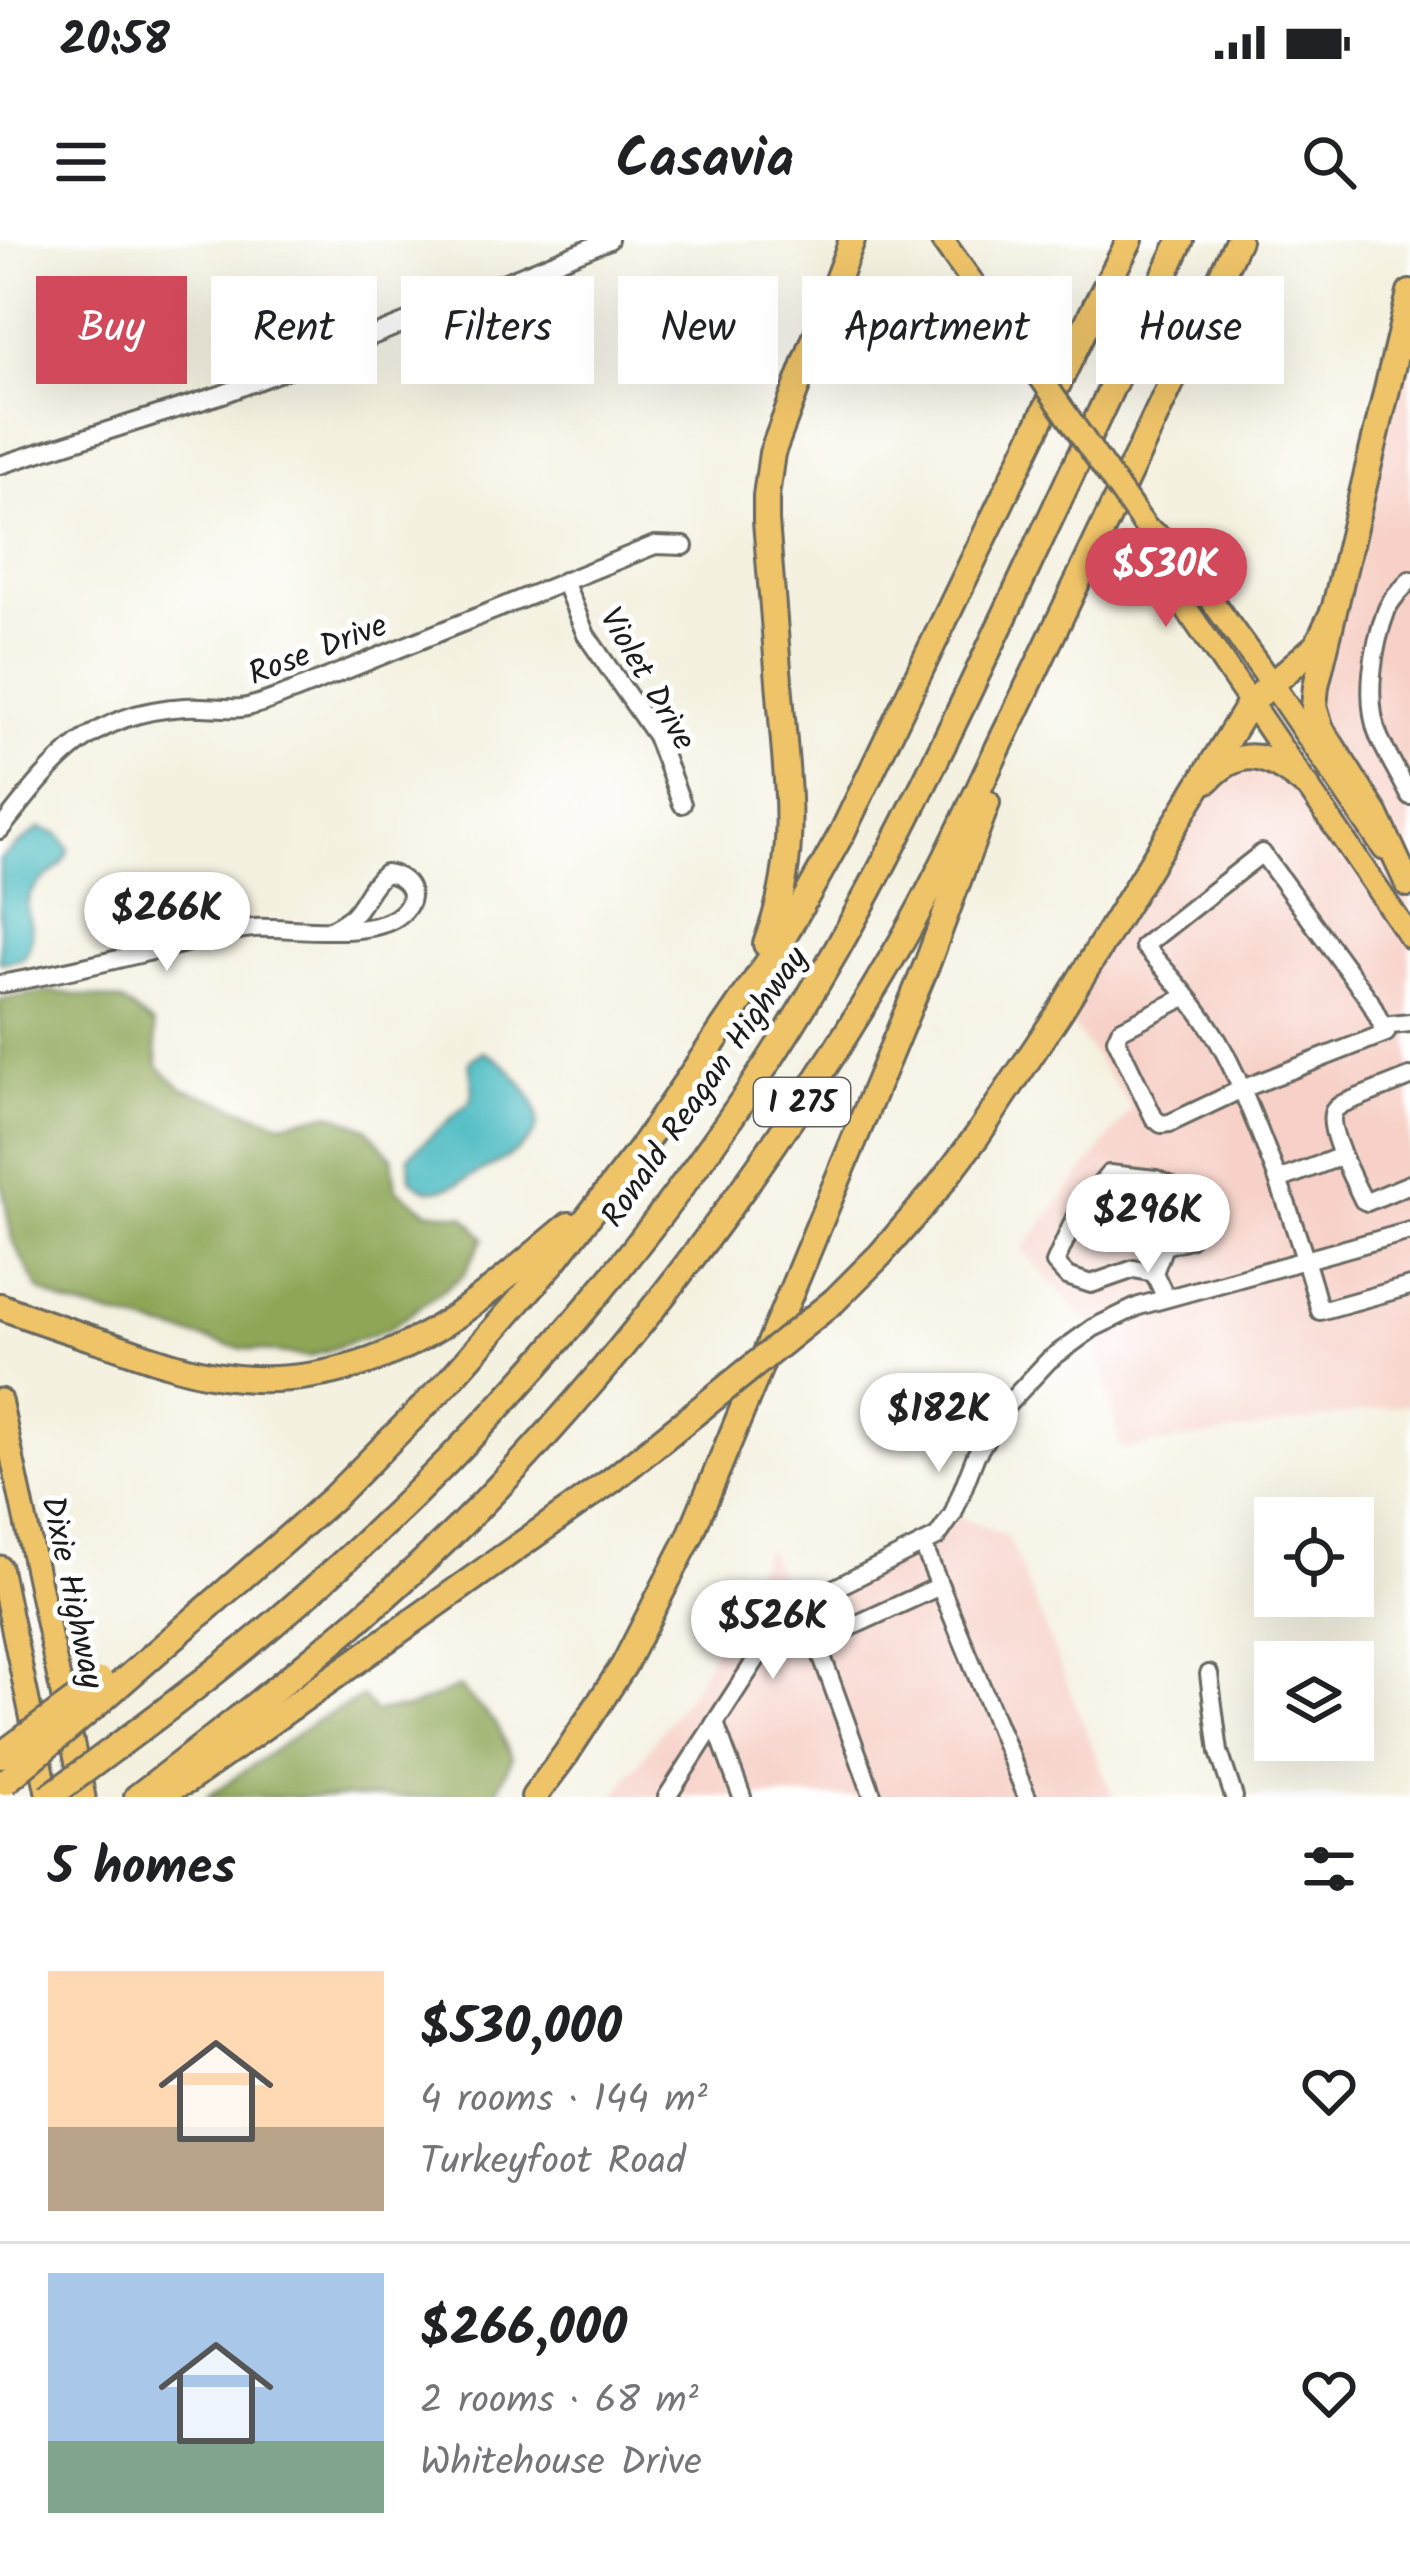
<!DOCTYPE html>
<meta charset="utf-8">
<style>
body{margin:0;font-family:Kalam,sans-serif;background:#f6f6f6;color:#202124;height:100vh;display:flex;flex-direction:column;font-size:45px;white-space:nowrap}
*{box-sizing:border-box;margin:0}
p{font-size:39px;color:#757577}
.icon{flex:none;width:66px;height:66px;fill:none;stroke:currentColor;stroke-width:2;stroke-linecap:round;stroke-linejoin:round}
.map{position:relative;height:1557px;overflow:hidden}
.details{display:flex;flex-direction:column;background:#fff;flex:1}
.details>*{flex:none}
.banner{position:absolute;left:36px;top:36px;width:1338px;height:108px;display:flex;gap:24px}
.tools{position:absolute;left:1254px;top:1257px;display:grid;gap:24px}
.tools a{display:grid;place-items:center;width:120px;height:120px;border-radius:0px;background:#fff;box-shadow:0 12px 48px #0002;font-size:60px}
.price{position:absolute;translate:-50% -102px;padding:0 27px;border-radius:42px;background:#fff;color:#222;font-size:39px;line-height:78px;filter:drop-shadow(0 3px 6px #0008)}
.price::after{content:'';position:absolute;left:50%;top:72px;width:36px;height:27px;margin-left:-18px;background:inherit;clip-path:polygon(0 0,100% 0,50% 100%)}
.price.selected{background:#d1495b;color:#fff}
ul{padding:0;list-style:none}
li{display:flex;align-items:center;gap:36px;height:300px;padding:0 48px}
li+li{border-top:3px solid #e0e0e0}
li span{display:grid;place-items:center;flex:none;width:336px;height:240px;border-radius:0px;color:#555}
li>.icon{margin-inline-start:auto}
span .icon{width:144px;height:144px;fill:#fffc;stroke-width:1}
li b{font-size:51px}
h2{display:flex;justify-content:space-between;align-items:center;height:144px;padding:0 48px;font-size:51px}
.tag{padding:0 42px;border-radius:0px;background:#fff;box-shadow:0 12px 48px #0002;font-size:42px;line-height:108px}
.tag.selected{background:#d1495b;color:#fff}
.status{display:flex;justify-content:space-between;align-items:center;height:84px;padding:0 60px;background:#fff;direction:ltr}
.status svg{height:33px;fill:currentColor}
header{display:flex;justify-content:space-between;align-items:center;height:156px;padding:0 48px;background:#fff;font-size:54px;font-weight:700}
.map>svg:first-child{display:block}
.built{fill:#f7d1c8}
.forest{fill:#8ea657;stroke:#55613a;stroke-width:3}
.water{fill:#4dbcc2;stroke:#346c6f;stroke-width:3}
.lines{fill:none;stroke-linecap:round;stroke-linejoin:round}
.minor-casing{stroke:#686761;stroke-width:22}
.major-casing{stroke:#686761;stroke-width:27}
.highway-casing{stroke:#686761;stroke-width:30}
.minor{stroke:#fff;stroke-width:16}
.major{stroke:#efc469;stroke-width:21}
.highway{stroke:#efc469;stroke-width:24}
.major-bridge-casing{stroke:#686761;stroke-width:27;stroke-linecap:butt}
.highway-bridge-casing{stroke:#686761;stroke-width:30;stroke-linecap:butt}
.major-bridge{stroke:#efc469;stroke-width:21}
.highway-bridge{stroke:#efc469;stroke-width:24}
.labels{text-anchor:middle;stroke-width:10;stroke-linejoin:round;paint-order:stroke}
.shield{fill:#fff;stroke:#606060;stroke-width:3}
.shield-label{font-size:30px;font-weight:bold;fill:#1c1c1c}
.street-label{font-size:33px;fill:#1c1c1c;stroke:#fff}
</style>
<div class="status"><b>20:58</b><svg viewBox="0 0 49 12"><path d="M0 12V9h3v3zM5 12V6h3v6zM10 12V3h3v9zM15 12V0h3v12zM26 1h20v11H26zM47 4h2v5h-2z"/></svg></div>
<header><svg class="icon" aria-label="menu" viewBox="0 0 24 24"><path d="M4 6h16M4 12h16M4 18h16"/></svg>Casavia<svg class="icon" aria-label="search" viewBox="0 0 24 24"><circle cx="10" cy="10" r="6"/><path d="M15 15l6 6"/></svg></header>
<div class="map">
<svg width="1410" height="1557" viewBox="0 0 1410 1557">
<rect width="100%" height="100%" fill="#fff"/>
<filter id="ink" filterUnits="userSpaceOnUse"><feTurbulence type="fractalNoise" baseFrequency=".00833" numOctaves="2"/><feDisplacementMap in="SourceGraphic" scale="24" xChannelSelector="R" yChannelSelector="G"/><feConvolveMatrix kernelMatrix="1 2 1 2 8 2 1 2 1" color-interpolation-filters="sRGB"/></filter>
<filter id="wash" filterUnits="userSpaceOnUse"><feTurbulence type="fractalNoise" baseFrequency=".004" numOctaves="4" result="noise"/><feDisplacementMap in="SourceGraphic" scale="48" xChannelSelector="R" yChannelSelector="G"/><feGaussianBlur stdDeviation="2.7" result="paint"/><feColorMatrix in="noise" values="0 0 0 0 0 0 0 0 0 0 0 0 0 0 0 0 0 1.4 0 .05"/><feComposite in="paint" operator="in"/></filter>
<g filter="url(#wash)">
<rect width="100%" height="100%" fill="#f4f1e0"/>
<g class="built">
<polygon points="1410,53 1410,1164 1121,1210 1093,1088 1022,1010 1132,868 1061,770 1191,560 1230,522 1307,544 1308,499 1314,467"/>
<polygon points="953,1274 1008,1296 1113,1557 614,1557 697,1442 767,1308 789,1356 803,1364 923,1305"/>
</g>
<g class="forest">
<polygon points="49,751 121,761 154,785 158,826 182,848 281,883 331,873 367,888 392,917 396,949 427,971 465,976 484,998 463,1036 389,1089 309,1117 240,1108 66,1064 39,1050 12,1000 0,933 0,760"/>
<polygon points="459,1447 496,1484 512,1517 495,1557 207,1557 314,1482 363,1457 374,1472 409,1468"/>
</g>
<g class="water">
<path d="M40,588L59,594L69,609C61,634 43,634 31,653C18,676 44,688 23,719L0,723V619Z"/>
<path d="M483,812C503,820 511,830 524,847C557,892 524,909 486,929C470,937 452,949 434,950C424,951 417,945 410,938L409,916L470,861L473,850L469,821Z"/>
</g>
</g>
<g filter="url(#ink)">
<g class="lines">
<g class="minor-casing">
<g id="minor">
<polyline points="0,225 223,154 320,117 609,0"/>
<path d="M1410,340C1402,350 1392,357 1387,369C1373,406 1364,460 1379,497C1388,517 1400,536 1410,556"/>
<polyline points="564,341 586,395 656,496 682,564"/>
<path d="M0,590C54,521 89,473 185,467C204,466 222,469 241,468C259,466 277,457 294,451L655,305L684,306"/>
<path d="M0,744C61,734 121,718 181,704C204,699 229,690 253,688C290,686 379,702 405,670C420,652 404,635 385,633C369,645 365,664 351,677C347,680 336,687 332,689"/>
<path d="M1187,756L1120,790L1116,799L1154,878L1161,884L1170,883L1242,849L1386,793L1370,761L1262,613L1144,706C1169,734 1194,762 1214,794C1232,823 1244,855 1257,886C1282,947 1303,1008 1320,1071L1410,1046"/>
<polyline points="1382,786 1410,783"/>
<path d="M1410,837L1342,864C1339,866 1336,868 1334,871C1325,887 1355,943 1363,960L1367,962L1410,944"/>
<polyline points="1279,940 1342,916"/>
<polyline points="1154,1033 1164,1006 1189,999 1186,978 1170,945 1156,939 1109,934 1078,971 1055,1023 1067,1036 1091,1044 1134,1029 1154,1033 1166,1058"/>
<polyline points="923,1305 1027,1557"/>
<polyline points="803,1364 873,1557"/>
<polyline points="818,1406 831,1396 940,1346"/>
<polyline points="1209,1434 1219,1512 1234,1557"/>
<polyline points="715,1483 742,1557"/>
<polyline points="667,1557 779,1384 797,1367 937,1297 953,1274 976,1215 1006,1166 1049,1120 1093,1088 1139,1066 1410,991"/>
</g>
</g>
<g class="major-casing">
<g id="major">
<polyline points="942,0 1024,114"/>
<polyline points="1146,288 1154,321 1410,697"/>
<polyline points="1146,288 1171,304 1272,444 1384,609"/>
<polyline points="0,1160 84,1557"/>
<polyline points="0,1327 48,1557"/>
</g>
</g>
<g class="highway-casing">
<g id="highway">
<path d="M1208,540C1244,501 1272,518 1307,546"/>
<polyline points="1408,644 1376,575 1321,489 1314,467 1316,446 1410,53"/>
<path d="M766,704C799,617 788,556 781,466C776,405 771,343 766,281V256L772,213L852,0"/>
<polyline points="834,1061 880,1015 937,949 977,896 1061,770 1249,464 1317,405 1333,372"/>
<path d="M0,1066C37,1081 75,1093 113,1105C145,1116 177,1128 210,1134C276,1147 347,1135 407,1105C467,1075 518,1027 569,985"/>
<polyline points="103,1459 333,1258 449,1141 554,1021 639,911 777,709 842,593 1096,65 1130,0"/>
<path d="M115,1508C173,1465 231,1421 285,1374C501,1188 694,958 836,711C901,596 957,477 1013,358C1069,239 1125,119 1181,0"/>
<polyline points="158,1552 187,1541 612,1240"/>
<path d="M137,1557C255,1466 374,1375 478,1268C643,1098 783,906 902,701C944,628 977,550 1014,475C1090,317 1164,159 1238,0"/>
<polyline points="534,1557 566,1514 624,1425 690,1296 927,724 987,563"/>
</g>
</g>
<use href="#minor" class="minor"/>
<use href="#major" class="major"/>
<use href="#highway" class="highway"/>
<g class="major-bridge-casing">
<polyline id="major-bridge" points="1024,114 1146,288"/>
</g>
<g class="highway-bridge-casing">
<g id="highway-bridge">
<polyline points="612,1240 834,1061"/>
<polyline points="1,1515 101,1441"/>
<polyline points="5,1542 103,1459"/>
<polyline points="49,1557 115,1508"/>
</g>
</g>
<use href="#major-bridge" class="major-bridge"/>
<use href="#highway-bridge" class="highway-bridge"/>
</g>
</g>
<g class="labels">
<rect class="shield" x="754" y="838" width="96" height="48" rx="9"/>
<g class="shield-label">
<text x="802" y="872">I 275</text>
</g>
<g class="street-label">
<text transform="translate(317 408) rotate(-21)" y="12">Rose Drive</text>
<text transform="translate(649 438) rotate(60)" y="12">Violet Drive</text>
<text transform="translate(703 846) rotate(-55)" y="12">Ronald Reagan Highway</text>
<text transform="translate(74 1352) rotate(78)" y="12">Dixie Highway</text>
</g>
</g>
</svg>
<div class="tools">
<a><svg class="icon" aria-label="locate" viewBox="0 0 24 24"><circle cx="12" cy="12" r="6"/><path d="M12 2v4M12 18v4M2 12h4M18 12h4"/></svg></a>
<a><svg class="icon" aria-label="layers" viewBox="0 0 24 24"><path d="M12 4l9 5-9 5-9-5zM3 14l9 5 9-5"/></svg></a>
</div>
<b class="price selected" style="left:1166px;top:390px">$530K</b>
<b class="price" style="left:167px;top:734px">$266K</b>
<b class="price" style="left:1148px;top:1036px">$296K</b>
<b class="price" style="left:939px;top:1235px">$182K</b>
<b class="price" style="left:773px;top:1442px">$526K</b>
<div class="banner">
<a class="tag selected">Buy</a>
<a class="tag">Rent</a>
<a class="tag">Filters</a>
<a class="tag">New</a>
<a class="tag">Apartment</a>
<a class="tag">House</a>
</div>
</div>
<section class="details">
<h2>5 homes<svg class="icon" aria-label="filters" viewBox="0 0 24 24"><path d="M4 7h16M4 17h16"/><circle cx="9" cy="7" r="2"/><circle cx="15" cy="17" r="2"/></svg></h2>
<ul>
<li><span style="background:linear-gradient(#ffd9b3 65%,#b9a48a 0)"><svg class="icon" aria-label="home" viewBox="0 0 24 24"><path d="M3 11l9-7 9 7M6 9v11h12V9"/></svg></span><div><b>$530,000</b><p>4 rooms · 144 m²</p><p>Turkeyfoot Road</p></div><svg class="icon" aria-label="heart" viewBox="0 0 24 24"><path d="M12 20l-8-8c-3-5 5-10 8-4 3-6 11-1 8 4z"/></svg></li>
<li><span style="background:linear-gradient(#a9c7e8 70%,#7fa58c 0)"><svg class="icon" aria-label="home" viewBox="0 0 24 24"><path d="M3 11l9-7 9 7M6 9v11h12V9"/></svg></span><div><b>$266,000</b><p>2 rooms · 68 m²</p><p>Whitehouse Drive</p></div><svg class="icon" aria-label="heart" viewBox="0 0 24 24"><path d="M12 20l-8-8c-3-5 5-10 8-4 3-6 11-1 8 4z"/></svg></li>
</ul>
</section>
